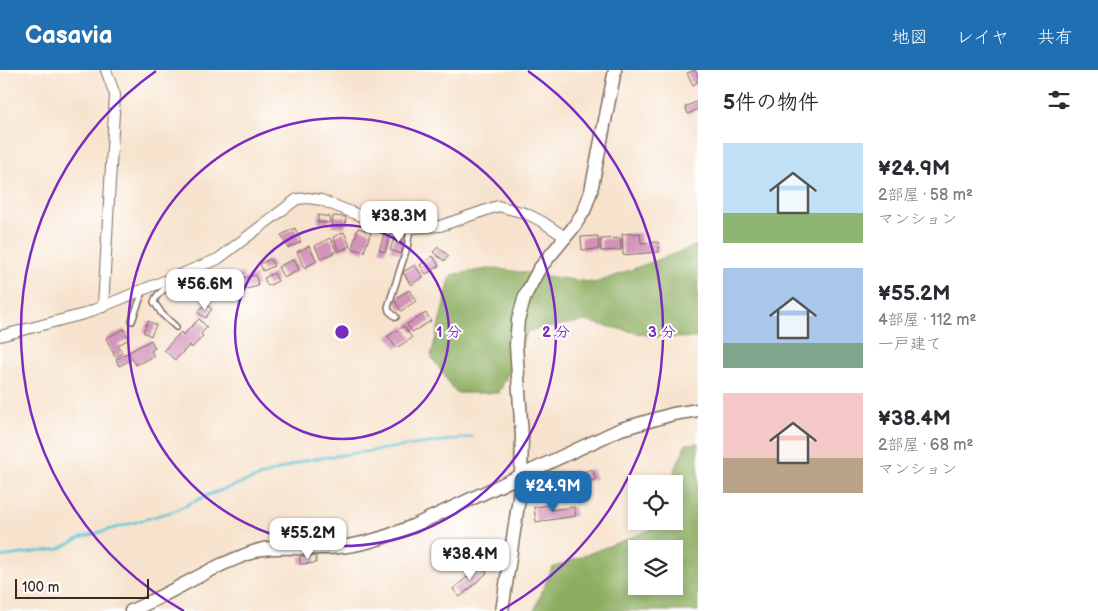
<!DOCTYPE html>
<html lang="ja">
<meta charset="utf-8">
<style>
body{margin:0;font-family:"Balsamiq Sans","Klee One",sans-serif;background:#f7f7f7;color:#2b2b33;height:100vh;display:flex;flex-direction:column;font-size:19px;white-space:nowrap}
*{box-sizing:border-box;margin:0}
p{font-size:16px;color:#7c7c81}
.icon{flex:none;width:28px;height:28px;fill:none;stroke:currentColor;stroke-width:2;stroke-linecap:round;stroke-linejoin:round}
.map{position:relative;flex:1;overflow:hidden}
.sheet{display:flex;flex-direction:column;background:#fff;width:400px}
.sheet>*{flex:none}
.tools{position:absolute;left:628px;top:405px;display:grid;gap:10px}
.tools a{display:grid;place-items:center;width:55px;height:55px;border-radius:0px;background:#fff;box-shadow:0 2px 8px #0003;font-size:25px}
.scale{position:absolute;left:15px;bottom:12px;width:134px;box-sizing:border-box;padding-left:5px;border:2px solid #3b2a1e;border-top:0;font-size:14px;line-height:18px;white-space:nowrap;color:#3b2a1e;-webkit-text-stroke:4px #fff;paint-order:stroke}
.price{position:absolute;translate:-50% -42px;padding:0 11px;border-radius:10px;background:#fff;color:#222;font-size:16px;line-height:32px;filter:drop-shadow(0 1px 2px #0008)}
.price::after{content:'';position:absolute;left:50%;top:30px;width:15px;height:11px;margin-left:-8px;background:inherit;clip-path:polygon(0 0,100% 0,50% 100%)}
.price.on{background:#1f6fb2;color:#fff}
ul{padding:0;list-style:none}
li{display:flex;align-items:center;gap:15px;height:125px;padding:0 25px}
li span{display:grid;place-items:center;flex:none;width:140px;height:100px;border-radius:0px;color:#555}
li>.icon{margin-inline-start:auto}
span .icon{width:60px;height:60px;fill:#fffc;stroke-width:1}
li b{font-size:21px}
h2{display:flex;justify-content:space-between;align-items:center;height:60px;padding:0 25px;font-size:21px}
header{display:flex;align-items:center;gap:30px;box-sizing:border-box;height:70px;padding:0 25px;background:#1f6fb2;color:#fff}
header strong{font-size:24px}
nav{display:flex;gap:28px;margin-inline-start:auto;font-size:18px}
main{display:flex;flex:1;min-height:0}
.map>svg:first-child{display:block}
.forest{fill:#8dae61;stroke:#646c40;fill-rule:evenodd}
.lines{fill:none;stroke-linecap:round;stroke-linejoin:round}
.stream{stroke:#59c4d4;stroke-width:2.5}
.building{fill:#d292ba}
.service-casing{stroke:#7d6b5b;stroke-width:8}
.minor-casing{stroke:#7d6b5b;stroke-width:12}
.tertiary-casing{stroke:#7d6b5b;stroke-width:15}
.service{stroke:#fff;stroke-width:5}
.minor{stroke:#fff;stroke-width:10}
.tertiary{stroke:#fff;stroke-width:12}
.ring{fill:none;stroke:#7b2cbf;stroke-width:2.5}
.centre{fill:#7b2cbf;stroke:#fff;stroke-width:2.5}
.ring-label{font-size:15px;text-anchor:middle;font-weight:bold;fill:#7b2cbf;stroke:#fff;stroke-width:4;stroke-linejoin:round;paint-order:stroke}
</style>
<header>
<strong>Casavia</strong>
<nav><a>地図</a><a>レイヤ</a><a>共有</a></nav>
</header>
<main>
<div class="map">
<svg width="698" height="541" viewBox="0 0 698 541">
<rect width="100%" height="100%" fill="#fff"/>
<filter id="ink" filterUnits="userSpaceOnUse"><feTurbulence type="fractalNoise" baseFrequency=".02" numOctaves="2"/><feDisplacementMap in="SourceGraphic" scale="10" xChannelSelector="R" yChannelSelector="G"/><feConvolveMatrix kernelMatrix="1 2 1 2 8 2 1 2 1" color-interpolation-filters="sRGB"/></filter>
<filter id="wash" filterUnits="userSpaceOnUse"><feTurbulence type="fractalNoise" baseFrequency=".0096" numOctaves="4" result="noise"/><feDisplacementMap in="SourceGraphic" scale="20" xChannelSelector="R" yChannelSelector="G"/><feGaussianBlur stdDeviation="1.12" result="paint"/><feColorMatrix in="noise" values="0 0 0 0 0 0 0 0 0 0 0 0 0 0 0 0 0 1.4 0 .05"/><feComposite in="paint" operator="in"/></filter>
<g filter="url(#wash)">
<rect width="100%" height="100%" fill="#f7e3cd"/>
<g class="forest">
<polygon points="698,175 698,268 655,267 585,251 528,261 499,323 456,323 431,286 451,205 493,198 595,213"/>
<path d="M698,373V541H534L552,498L650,460L654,451H674V414H669L686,374ZM636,479H674V516H636Z"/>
</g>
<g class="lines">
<polyline class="stream" points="0,487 59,479 80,468 174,441 208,425 306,390 472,367"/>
</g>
<g id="blocks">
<g class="building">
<polygon points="695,0 698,6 698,12 693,15 687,3"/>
<polygon points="698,31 698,39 688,44 685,37"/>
<polygon points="318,145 330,147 329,153 318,152"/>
<polygon points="333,146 346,147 345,157 332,156"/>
<polygon points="295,158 301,172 288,178 281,165"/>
<polygon points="358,158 371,162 364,182 352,178"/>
<polygon points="385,161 391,162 385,182 379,180"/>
<polygon points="344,162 350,176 339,181 333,167"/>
<polygon points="396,163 407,166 401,184 390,180"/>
<polygon points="640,163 641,173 658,172 659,182 623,185 622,164"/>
<polygon points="598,166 599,179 582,180 581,167"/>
<polygon points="330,168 337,181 321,189 315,176"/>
<polygon points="620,168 621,180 601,181 601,169"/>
<polygon points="309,176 317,191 304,198 297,182"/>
<polygon points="438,177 449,186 444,191 433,182"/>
<polygon points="433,186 439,196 426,204 420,195"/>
<polygon points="270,189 274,196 263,201 260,194"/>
<polygon points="294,189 299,200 284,208 278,197"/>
<polygon points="415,195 423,207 411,215 403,202"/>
<polygon points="224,201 225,208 243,203 244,208 256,205 258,216 215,227 211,214 205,216 202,206"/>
<polygon points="274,203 278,211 268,216 264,208"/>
<polygon points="409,220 416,231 401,241 394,229"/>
<polygon points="205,234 212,239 205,248 198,242"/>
<polygon points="426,243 431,251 412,262 407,254"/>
<polygon points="199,249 207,257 201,264 203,266 192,278 190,275 175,290 164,280 181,262 183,265"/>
<polygon points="148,251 156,255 151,266 143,262"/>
<polygon points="404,256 412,268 396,278 388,266"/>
<polygon points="124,259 129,269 118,275 122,283 115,287 106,268"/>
<polygon points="151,270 155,278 151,281 154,286 136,295 129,282"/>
<polygon points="127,283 131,290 119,296 116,289"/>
<polygon points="592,399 596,409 568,419 564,409"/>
<polygon points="551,435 551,440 574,437 576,446 536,452 534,437"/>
<polygon points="300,486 316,486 316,493 300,494"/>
<polygon points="481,495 487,503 460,527 453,519"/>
</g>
</g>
</g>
<g filter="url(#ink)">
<use href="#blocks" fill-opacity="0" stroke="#7d6b5b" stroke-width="1"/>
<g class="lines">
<g class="service-casing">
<g id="service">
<polyline points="396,247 389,241 388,237 407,178 410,159"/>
<polyline points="132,251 143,221"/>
<path d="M176,257L162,244L154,232C157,220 172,218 176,207L193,213"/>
</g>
</g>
<g class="minor-casing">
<g id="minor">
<polyline points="103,237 115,25 106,0"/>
<polyline points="0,266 84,244 218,189 297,129 308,128 321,130 376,152 398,159 440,156 498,136 525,143 541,151 565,167"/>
</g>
</g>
<g class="tertiary-casing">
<g id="tertiary">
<path d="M131,541C162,527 192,509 223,494C236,489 249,482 263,479C282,476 301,479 320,478C354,478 382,469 413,456L621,359L673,344L698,340"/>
<polyline points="502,541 519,428 521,406 522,367 516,275 518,250 525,226 539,199 573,158 584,141 591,121 615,0"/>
</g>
</g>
<use href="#service" class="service"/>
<use href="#minor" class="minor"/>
<use href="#tertiary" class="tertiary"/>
</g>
</g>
<g class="ring">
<circle cx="342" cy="262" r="107"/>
<circle cx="342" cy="262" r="214"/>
<path d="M184 541A320 320 0 0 1 156 1M528 1A320 320 0 0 1 500 541"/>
</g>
<circle cx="342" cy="262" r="8" class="centre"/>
<g class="ring-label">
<text x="449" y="267">1 分</text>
<text x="556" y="267">2 分</text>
<text x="662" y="267">3 分</text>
</g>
</svg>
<div class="tools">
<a><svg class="icon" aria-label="locate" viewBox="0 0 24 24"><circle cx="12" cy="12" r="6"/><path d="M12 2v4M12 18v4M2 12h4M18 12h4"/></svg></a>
<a><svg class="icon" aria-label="layers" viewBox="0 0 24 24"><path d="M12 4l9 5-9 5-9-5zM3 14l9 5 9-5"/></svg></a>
</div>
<div class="scale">100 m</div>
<b class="price" style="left:399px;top:173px">¥38.3M</b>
<b class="price" style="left:205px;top:241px">¥56.6M</b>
<b class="price on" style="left:553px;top:443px">¥24.9M</b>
<b class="price" style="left:308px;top:490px">¥55.2M</b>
<b class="price" style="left:470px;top:511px">¥38.4M</b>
</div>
<section class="sheet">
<h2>5件の物件<svg class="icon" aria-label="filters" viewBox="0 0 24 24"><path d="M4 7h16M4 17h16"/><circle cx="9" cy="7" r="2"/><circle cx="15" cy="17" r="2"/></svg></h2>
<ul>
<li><span style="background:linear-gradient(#bfe0f5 70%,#8fb573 0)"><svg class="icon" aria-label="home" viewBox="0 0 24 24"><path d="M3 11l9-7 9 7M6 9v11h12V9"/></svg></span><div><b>¥24.9M</b><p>2部屋 · 58 m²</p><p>マンション</p></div></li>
<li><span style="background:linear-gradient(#a9c7e8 75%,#7fa58c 0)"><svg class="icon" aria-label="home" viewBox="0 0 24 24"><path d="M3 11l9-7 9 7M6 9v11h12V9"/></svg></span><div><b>¥55.2M</b><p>4部屋 · 112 m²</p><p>一戸建て</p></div></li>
<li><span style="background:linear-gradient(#f6c9c9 65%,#b9a48a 0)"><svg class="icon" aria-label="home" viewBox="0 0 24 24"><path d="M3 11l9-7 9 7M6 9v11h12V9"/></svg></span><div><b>¥38.4M</b><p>2部屋 · 68 m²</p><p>マンション</p></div></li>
</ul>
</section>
</main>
